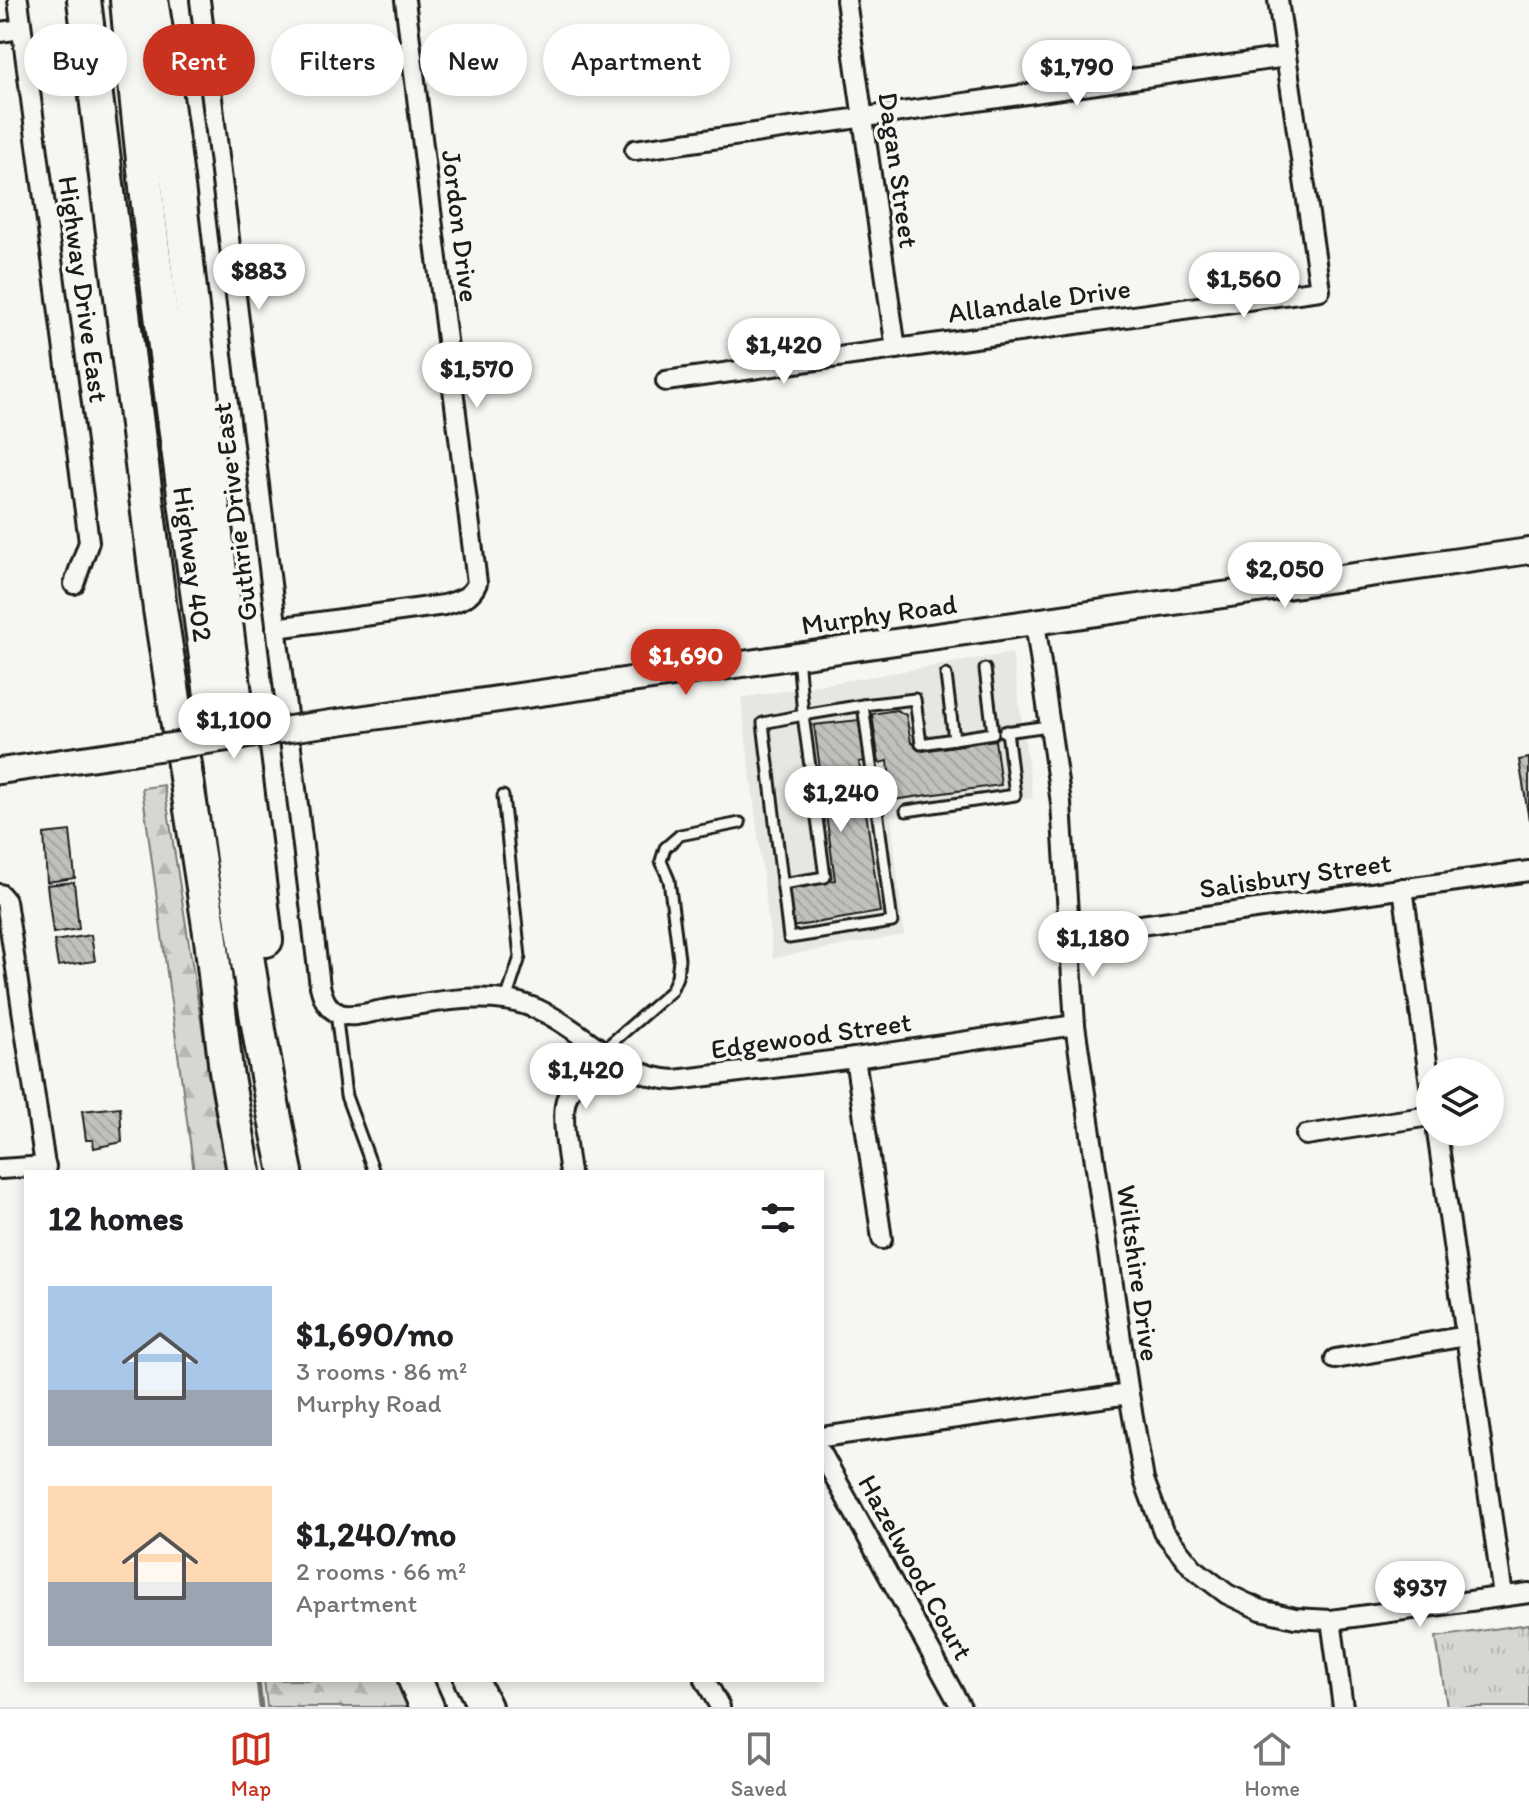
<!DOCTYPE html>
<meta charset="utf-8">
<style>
body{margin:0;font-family:Itim,sans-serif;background:#f6f6f6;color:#202124;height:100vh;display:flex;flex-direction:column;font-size:30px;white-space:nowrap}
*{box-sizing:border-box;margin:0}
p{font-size:26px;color:#757577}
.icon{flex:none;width:44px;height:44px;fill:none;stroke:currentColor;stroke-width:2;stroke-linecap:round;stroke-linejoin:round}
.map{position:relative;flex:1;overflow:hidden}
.drawer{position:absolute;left:24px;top:1170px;width:800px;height:512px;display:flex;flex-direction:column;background:#fff;border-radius:0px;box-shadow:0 4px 12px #0003}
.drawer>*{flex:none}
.hud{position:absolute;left:24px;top:24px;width:800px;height:72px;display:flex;gap:16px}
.controls{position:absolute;left:1416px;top:1058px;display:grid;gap:16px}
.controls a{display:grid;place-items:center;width:88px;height:88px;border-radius:50%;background:#fff;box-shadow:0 4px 12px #0003;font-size:40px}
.price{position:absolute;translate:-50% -68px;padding:0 18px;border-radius:28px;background:#fff;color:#222;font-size:26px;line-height:52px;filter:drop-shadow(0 2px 4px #0008)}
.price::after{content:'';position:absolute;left:50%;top:48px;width:24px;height:18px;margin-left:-12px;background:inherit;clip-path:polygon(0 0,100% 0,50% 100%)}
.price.selected{background:#c8321e;color:#fff}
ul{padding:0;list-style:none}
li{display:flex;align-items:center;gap:24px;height:200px;padding:0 24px}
li span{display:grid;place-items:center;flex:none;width:224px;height:160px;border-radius:0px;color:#555}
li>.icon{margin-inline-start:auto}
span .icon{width:96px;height:96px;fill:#fffc;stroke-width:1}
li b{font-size:34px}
h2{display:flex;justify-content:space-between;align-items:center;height:96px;padding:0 24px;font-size:34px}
.chip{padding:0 28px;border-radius:36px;background:#fff;box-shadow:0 4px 12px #0003;font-size:28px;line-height:72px}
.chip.selected{background:#c8321e;color:#fff}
.dock{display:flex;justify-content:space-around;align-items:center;height:112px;border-top:2px solid #e0e0e0;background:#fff;font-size:22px;color:#757577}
.dock a{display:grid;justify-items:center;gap:4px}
.dock .selected{color:#c8321e}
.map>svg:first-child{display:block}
.built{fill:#e6e6e2}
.forest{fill:url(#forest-firs);stroke:#797977;stroke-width:2}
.park{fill:url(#park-tufts);stroke:#797977;stroke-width:2}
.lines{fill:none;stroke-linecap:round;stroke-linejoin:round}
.stream{stroke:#727271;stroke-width:5}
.building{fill:url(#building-back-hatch);stroke:#1c1c1c;stroke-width:2}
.lane-casing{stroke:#1c1c1c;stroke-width:15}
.street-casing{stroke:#1c1c1c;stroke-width:24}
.secondary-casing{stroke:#1c1c1c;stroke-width:30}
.highway-casing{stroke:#1c1c1c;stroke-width:38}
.lane{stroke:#f6f6f2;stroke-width:9}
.street{stroke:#f6f6f2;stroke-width:18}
.secondary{stroke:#f6f6f2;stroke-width:24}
.highway{stroke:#f6f6f2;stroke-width:32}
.secondary-bridge-casing{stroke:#1c1c1c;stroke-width:30;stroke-linecap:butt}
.secondary-bridge{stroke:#f6f6f2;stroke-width:24}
.labels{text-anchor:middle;stroke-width:7;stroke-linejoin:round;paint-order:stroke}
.street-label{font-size:28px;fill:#1c1c1c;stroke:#f6f6f2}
</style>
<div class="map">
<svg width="1529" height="1707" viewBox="0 0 1529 1707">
<defs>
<pattern id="forest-firs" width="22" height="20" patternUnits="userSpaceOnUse" patternTransform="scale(2)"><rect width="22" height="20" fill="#d6d6d2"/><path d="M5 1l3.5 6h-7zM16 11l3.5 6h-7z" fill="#b7b7b4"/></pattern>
<pattern id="park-tufts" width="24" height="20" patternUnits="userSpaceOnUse" patternTransform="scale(2)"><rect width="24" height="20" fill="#d6d6d2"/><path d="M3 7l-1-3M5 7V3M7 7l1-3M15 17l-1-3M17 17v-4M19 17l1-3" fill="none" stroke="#b7b7b4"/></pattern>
<pattern id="building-back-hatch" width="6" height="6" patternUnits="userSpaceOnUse" patternTransform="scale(2)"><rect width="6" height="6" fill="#c0c0bd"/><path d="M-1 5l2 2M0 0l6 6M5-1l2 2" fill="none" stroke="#a4a4a2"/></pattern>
</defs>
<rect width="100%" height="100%" fill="#f6f6f2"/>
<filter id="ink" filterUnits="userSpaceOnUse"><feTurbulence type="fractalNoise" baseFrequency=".0125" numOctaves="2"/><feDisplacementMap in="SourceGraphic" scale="16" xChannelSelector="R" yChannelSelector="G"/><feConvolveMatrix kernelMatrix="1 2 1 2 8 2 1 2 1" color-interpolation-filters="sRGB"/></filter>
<g filter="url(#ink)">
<polygon class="built" points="1012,653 1033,798 891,817 904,935 773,958 741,698"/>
<g class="forest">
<polygon points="164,785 221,1148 227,1172 194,1172 142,788"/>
<polygon points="264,1680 399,1680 410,1707 267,1707"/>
</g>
<polygon class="park" points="1529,1624 1529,1707 1447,1707 1436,1637"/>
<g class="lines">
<polyline class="stream" points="258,1680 261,1707"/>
</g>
<g class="building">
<polygon points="896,710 906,715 911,742 923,751 995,740 1001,785 892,800 888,761 879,763 872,714"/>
<polygon points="859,720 865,761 859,762 880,912 791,927 786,889 835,880 814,725"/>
<polygon points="1529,758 1529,820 1519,760"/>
<polygon points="70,831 75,878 47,882 44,834"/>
<polygon points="74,882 79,929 53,933 47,885"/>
<polygon points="91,935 95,961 58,966 54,941"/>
<polygon points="120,1107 122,1142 94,1148 93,1140 86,1140 82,1111"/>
</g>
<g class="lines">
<g class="lane-casing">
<g id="lane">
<polyline points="798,656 803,715 763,723 789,938 892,922 863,705 915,699 921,744 954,739 946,675"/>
<polyline points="1004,732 1049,726"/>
<polyline points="954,739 993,733 985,669"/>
<polyline points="503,796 520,957 506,1000"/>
<polyline points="906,811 1015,795 1007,731"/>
<polyline points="782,884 825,877 803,715 863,705"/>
<polyline points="336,1012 346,1096 374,1172"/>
<polyline points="601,1052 671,991 677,977 679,959 669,880 661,861 665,848 680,835 740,823"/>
</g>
</g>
<g class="street-casing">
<g id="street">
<polyline points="18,0 89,542 74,584"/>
<path d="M200,0L320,986C323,998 327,1009 340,1014C352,1018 371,1012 383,1010C423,1004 465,995 505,1000C571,1008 608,1077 675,1080L855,1058L1075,1025"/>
<polyline points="846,0 896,349"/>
<polyline points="0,32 21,29"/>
<polyline points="635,150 1286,57"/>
<polyline points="666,381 1320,290 1278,0"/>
<polyline points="1035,622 1061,803 1075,1025 1129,1394 1144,1480 1163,1531 1193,1568 1227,1594 1261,1610 1295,1618 1331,1620 1529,1593"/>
<path d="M276,628L444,605C458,601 471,598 477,583L405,0"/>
<polyline points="1403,888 1430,1084"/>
<polyline points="0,894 6,901 46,1172"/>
<polyline points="1069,935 1529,871"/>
<polyline points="855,1058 882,1239"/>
<polyline points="1437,1132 1503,1596"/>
<polyline points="1306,1135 1430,1116"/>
<polyline points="0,1169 46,1166"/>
<path d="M570,1172C567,1154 561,1117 566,1100C572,1082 590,1066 601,1052"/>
<polyline points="1335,1359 1466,1336"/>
<polyline points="822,1437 1129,1394"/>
<polyline points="822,1454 961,1707"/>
<polyline points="1331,1620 1343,1707"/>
<polyline points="705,1680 720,1707"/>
</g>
</g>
<g class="secondary-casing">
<g id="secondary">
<polyline points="331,723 1529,551"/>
<polyline points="0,771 130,752"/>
</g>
</g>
<g class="highway-casing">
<g id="highway">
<polyline points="84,0 160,609 211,939 226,1071 244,1172"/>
<path id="s1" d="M127,0C147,222 177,444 207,665C230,835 250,1005 286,1172"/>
<path d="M151,0C183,190 199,381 220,572C234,695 252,817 266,940"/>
<polyline points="415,1680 427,1707"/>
<polyline points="471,1680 485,1707"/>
</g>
</g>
<use href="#lane" class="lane"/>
<use href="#street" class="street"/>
<use href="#secondary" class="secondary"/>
<use href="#highway" class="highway"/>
<g class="secondary-bridge-casing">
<polyline id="secondary-bridge" points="130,752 331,723"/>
</g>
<use href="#secondary-bridge" class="secondary-bridge"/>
</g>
</g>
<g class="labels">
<g class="street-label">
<text transform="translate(899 170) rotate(82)" y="10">Dagan Street</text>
<text transform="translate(461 226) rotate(83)" y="10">Jordon Drive</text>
<text transform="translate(84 289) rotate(82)" y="10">Highway Drive East</text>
<text transform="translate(1039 300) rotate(-8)" y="10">Allandale Drive</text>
<text transform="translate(234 512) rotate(-97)" y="10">Guthrie Drive East</text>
<text dy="10" stroke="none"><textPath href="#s1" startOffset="568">Highway 402</textPath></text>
<text transform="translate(879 614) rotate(-8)" y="10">Murphy Road</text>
<text transform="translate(1295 875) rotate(-8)" y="10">Salisbury Street</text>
<text transform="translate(811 1035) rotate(-8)" y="10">Edgewood Street</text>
<text transform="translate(1139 1273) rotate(82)" y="10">Wiltshire Drive</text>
<text transform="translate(916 1567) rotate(61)" y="10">Hazelwood Court</text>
</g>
</g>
</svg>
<div class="controls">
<a><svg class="icon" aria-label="layers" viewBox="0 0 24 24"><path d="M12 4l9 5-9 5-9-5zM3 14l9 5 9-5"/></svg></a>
</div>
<b class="price" style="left:1077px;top:108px">$1,790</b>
<b class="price" style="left:259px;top:312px">$883</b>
<b class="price" style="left:1244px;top:320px">$1,560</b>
<b class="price" style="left:784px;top:386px">$1,420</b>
<b class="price" style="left:477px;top:410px">$1,570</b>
<b class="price" style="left:1285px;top:610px">$2,050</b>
<b class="price selected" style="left:686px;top:697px">$1,690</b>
<b class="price" style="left:234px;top:761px">$1,100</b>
<b class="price" style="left:841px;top:834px">$1,240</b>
<b class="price" style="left:1093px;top:979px">$1,180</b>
<b class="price" style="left:586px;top:1111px">$1,420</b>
<b class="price" style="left:1420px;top:1629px">$937</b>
<div class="hud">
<a class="chip">Buy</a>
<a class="chip selected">Rent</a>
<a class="chip">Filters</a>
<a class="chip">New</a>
<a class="chip">Apartment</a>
</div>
<section class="drawer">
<h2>12 homes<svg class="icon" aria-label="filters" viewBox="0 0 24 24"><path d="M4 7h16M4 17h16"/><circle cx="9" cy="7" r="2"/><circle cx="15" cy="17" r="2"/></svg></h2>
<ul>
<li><span style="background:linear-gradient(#a9c7e8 65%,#9aa5b1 0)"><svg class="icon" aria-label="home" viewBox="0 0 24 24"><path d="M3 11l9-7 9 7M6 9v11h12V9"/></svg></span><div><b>$1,690/mo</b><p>3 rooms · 86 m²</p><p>Murphy Road</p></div></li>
<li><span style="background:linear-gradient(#ffd9b3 60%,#9aa5b1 0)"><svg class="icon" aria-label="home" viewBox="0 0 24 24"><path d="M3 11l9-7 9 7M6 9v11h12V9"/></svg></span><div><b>$1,240/mo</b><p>2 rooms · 66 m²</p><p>Apartment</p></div></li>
</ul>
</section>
</div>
<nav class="dock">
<a class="selected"><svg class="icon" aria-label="map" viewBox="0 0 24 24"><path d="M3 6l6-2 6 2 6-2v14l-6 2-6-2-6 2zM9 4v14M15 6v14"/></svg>Map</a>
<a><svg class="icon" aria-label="saved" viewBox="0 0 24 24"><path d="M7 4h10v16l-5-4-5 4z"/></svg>Saved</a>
<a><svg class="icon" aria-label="home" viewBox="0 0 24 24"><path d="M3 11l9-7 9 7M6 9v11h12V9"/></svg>Home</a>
</nav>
